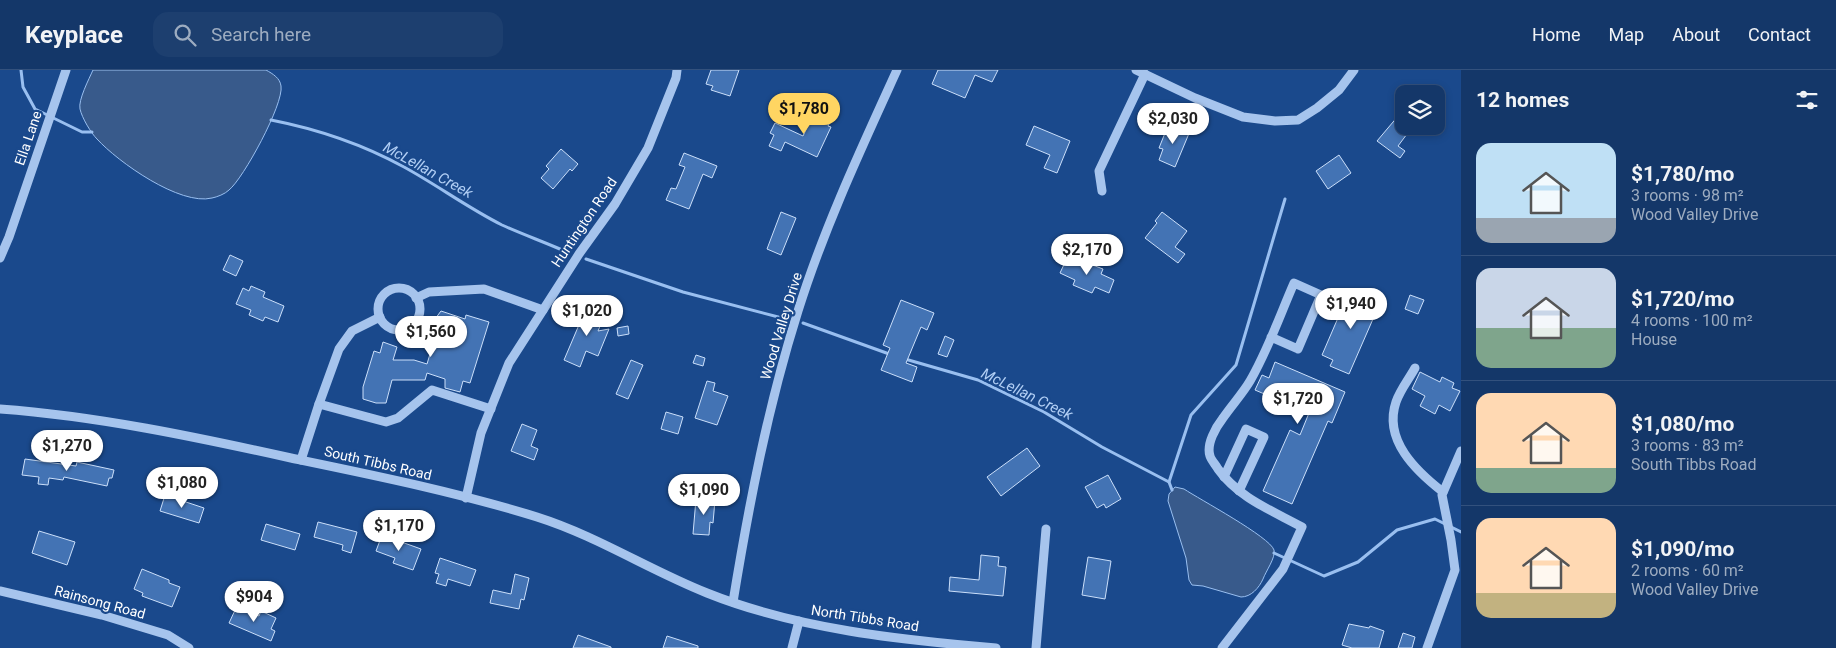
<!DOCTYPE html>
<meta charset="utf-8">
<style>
body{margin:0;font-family:Roboto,sans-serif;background:#1d3f6f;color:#f1f3f6;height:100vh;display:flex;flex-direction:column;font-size:19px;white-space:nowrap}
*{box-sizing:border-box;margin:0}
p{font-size:16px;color:#9dacc0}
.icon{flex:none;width:28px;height:28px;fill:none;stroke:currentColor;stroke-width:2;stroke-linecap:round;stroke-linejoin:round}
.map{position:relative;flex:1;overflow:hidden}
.panel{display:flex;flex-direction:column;background:#143769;width:375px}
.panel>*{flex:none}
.fabs{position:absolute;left:1395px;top:15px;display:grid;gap:10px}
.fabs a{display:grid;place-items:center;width:50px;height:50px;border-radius:10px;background:#143769;box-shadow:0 2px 8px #0003,0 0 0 1px #33517d;font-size:25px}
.price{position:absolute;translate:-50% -42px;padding:0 11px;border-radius:18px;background:#fff;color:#222;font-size:16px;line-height:32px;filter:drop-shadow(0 1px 2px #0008)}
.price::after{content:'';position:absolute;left:50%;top:30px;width:15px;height:11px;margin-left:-8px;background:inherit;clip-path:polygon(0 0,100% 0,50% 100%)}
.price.on{background:#ffd562;color:#111}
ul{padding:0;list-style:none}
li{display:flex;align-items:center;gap:15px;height:125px;padding:0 15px}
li+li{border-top:1px solid #33517d}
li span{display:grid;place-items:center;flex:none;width:140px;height:100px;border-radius:15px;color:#555}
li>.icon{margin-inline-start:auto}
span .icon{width:60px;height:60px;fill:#fffc;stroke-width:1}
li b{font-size:21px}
h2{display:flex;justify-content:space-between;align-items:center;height:60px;padding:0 15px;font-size:21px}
header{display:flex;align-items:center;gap:30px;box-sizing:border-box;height:70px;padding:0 25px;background:#143769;border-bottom:1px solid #33517d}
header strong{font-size:24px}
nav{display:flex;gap:28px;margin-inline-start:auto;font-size:18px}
.search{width:350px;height:45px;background:#1d3f6f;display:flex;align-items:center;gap:12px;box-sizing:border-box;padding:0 18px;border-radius:15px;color:#9dacc0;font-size:19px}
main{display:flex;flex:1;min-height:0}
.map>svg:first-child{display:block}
.water{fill:#385a8b;stroke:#99bff0}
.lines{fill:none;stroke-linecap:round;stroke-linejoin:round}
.stream{stroke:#99bff0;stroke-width:3}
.building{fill:#4373b4;stroke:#cbdffa}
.minor{stroke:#a6c4ed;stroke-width:9}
.labels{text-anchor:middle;stroke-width:4.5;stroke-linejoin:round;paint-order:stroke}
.street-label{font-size:14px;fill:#fff;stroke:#1a498c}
.water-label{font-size:15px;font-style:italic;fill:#b2cff5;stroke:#1a498c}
</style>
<header>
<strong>Keyplace</strong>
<div class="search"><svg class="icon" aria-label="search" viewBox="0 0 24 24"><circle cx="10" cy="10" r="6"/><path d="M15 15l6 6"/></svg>Search here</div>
<nav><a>Home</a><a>Map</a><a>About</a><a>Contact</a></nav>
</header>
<main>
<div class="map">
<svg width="1461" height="578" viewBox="0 0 1461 578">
<rect width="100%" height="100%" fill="#1a498c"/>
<g class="water">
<path d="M93,0H266C273,4 280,8 281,16C284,34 243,109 229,120C225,124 217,127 212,128C180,136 118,92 97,69C91,63 82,48 80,39C78,30 89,9 93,0Z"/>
<path d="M1175,417L1184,419C1199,429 1270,467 1274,480C1276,487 1266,501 1263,509C1259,518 1251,527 1241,527L1203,516L1192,515L1189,510L1186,488L1168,431L1169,424Z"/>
</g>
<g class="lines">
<g class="stream">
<polyline points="21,0 23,17 35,39 82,62 92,62"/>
<path d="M271,50C317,59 362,74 404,97C437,115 468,138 502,155C524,165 547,173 569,183"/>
<polyline points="586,189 683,222 786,249"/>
<polyline points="803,253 892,285"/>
<polyline points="905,289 978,310 1044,342 1102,377 1169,412 1172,420"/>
<polyline points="1169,412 1191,345 1236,295 1285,129"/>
<polyline points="1274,483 1324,506 1358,492 1397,460 1435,449 1461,462"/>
</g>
</g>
<g class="building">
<polygon points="711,0 739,0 730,26 711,20 713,16 706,14"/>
<polygon points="938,0 998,0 992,12 975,5 965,28 932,14"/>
<polygon points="1404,39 1404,56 1413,56 1398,76 1405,81 1400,88 1377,71"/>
<polygon points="815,41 832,48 828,56 831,57 817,87 785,72 781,81 769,76 774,65 770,63 775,53 803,66"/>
<polygon points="1034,56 1070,71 1057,103 1044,98 1050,85 1026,75"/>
<polygon points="1179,56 1190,61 1175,97 1159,90 1163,79 1159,78 1167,58 1176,62"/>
<polygon points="561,79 578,94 572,101 570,99 553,119 541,108 549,99 546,96"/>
<polygon points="684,83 717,96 712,108 703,104 689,139 666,130 671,118 676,119 685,97 679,95"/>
<polygon points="1339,85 1351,103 1328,119 1316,101"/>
<polygon points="781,142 796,148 781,185 767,179"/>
<polygon points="1162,142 1187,161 1175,177 1185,184 1178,193 1145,168 1157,153 1155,151"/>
<polygon points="230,185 243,191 236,206 223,200"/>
<polygon points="1067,188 1088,197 1090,194 1103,199 1101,204 1114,210 1109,223 1095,217 1092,223 1073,215 1075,210 1060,203"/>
<polygon points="251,216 265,222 263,227 284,236 278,252 265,247 263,251 249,245 251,240 236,234 243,218 249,221"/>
<polygon points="1350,220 1365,227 1368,220 1383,226 1349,304 1330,296 1333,290 1322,285"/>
<polygon points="1410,225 1424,230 1418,244 1405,239"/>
<polygon points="901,230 934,243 927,260 921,257 906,293 917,297 912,312 881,300 890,278 883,275"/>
<polygon points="587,236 605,244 598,261 609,259 598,286 586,281 580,297 564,290"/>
<polygon points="441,241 465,249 466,245 489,252 470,313 463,311 460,322 445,318 445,309 427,303 425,310 392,310 386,333 376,333 363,329 363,317 374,281 380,283 383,272 397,277 393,290 414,290 427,294 440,251 435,249"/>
<polygon points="628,256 629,264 618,266 617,258"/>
<polygon points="945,266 954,270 947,287 938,284"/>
<polygon points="696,285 705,288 703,296 693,293"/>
<polygon points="631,290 643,295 628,329 616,324"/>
<polygon points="1275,292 1345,322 1332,353 1328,351 1292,434 1263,421 1290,360 1300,365 1309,343 1255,320 1262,305 1269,308"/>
<polygon points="1420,302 1440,312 1442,307 1454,313 1452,318 1460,321 1450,341 1439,335 1435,344 1420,336 1425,326 1412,319"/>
<polygon points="707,311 715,313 713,321 728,326 717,355 695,348"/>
<polygon points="666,342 683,347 678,364 661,359"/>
<polygon points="522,354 537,360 531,376 538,379 534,390 511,381"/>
<polygon points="1027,378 1040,396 1001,426 987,407"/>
<polygon points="25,389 76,396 77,392 114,400 112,408 109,408 107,416 64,407 63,410 49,408 48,415 38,414 39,407 22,405"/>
<polygon points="1108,405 1121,429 1106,438 1104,434 1097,438 1085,417"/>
<polygon points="165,425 204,438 199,453 160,441"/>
<polygon points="696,429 715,430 713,453 710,452 709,465 693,464"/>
<polygon points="318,452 357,462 351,483 342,480 343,475 314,467"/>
<polygon points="266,454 300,464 295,480 261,470"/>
<polygon points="39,461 75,472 67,495 32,483"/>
<polygon points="382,465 421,479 413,500 393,493 395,488 376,481"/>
<polygon points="981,485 999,487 998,496 1006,497 1003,526 949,521 950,507 979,510"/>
<polygon points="1088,487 1111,491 1105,529 1082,525"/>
<polygon points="440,488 476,500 470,516 448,509 446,516 436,513 439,504 435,503"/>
<polygon points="142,499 169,510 169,513 180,517 172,537 142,526 143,523 134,519"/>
<polygon points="515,504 529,508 524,530 521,529 519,539 490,533 493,520 511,524"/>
<polygon points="237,536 259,546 261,541 276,548 271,559 275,561 271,571 229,553"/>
<polygon points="1349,554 1369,558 1370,556 1384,561 1379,578 1352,578 1342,575"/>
<polygon points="1403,563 1415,567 1412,578 1398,578"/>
<polygon points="578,565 611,577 611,578 573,578"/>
<polygon points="667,566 698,576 698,578 663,578"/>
</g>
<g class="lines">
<g class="minor">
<polyline points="1136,0 1195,28 1243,47 1275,51 1298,50 1317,38 1339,20 1354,0"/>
<polyline points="1102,121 1099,101 1145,4"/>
<polyline points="0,188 9,167 66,0"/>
<circle cx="399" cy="239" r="21"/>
<polyline points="416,228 429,222 484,219 543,240"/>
<path d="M1415,298C1409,309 1400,320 1396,332C1383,370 1416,401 1443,422"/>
<polyline points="319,334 386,352 398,348 432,320 491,339"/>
<path d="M0,339C97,346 196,367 291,388C373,405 457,422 537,447C597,466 649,500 707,523C797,559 900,570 996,578"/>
<polyline points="301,390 319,334 339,279 352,261 380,247"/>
<polyline points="1224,407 1246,359 1264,367 1239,421"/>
<polyline points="466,428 481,363 509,293 579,184 615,134 648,78 676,8 677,0"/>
<polyline points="0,521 102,545 168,565 189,578"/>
<path d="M733,532C749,434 768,336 798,241C824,158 861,79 897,0"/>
<polyline points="792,578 799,551"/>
<polyline points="1036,578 1046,459"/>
<path d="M1222,578L1283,499L1302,457C1271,440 1239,428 1218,399C1216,395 1211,390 1210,386C1206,374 1216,357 1223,348C1232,335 1243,323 1250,311C1268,280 1280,245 1294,213L1321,225L1298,279L1271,267"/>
<polyline points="1427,578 1455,500 1451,470 1442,425 1461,381"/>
</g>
</g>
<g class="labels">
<g class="street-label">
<text transform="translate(28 68) rotate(-71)" y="5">Ella Lane</text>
<text transform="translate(584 152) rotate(-56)" y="5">Huntington Road</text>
<text transform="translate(781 256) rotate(-73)" y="5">Wood Valley Drive</text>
<text transform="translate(378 393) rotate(13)" y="5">South Tibbs Road</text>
<text transform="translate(100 532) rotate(15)" y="5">Rainsong Road</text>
<text transform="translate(865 548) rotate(9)" y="5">North Tibbs Road</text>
</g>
<g class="water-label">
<text transform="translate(428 100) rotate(29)" y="5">McLellan Creek</text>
<text transform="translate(1027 324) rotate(26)" y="5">McLellan Creek</text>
</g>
</g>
</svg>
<div class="fabs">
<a><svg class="icon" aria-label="layers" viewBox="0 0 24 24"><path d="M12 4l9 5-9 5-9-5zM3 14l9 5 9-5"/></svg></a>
</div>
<b class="price on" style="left:804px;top:65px">$1,780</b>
<b class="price" style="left:1173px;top:75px">$2,030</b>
<b class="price" style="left:1087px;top:206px">$2,170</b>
<b class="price" style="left:1351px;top:260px">$1,940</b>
<b class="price" style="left:587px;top:267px">$1,020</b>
<b class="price" style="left:431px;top:288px">$1,560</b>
<b class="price" style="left:1298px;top:355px">$1,720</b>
<b class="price" style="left:67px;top:402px">$1,270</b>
<b class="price" style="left:182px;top:439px">$1,080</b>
<b class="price" style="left:704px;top:446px">$1,090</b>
<b class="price" style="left:399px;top:482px">$1,170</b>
<b class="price" style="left:254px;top:553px">$904</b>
</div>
<section class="panel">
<h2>12 homes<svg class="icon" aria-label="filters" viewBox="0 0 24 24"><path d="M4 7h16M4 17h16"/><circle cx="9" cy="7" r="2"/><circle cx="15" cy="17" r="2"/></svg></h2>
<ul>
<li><span style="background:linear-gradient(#bfe0f5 75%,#9aa5b1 0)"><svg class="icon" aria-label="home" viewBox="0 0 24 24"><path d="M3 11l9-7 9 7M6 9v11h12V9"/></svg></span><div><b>$1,780/mo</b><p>3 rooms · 98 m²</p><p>Wood Valley Drive</p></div></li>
<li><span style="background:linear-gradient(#c9d6e8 60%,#7fa58c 0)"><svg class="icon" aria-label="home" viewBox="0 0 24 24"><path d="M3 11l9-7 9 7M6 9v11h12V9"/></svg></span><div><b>$1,720/mo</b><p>4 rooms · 100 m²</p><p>House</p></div></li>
<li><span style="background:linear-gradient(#ffd9b3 75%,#7fa58c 0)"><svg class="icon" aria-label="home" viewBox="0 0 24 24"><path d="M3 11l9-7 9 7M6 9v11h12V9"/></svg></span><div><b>$1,080/mo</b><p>3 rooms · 83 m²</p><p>South Tibbs Road</p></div></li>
<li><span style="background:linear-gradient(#ffd9b3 75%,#c2b280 0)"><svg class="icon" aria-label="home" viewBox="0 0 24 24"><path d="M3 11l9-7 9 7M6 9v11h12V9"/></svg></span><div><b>$1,090/mo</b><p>2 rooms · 60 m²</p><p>Wood Valley Drive</p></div></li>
</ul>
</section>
</main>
